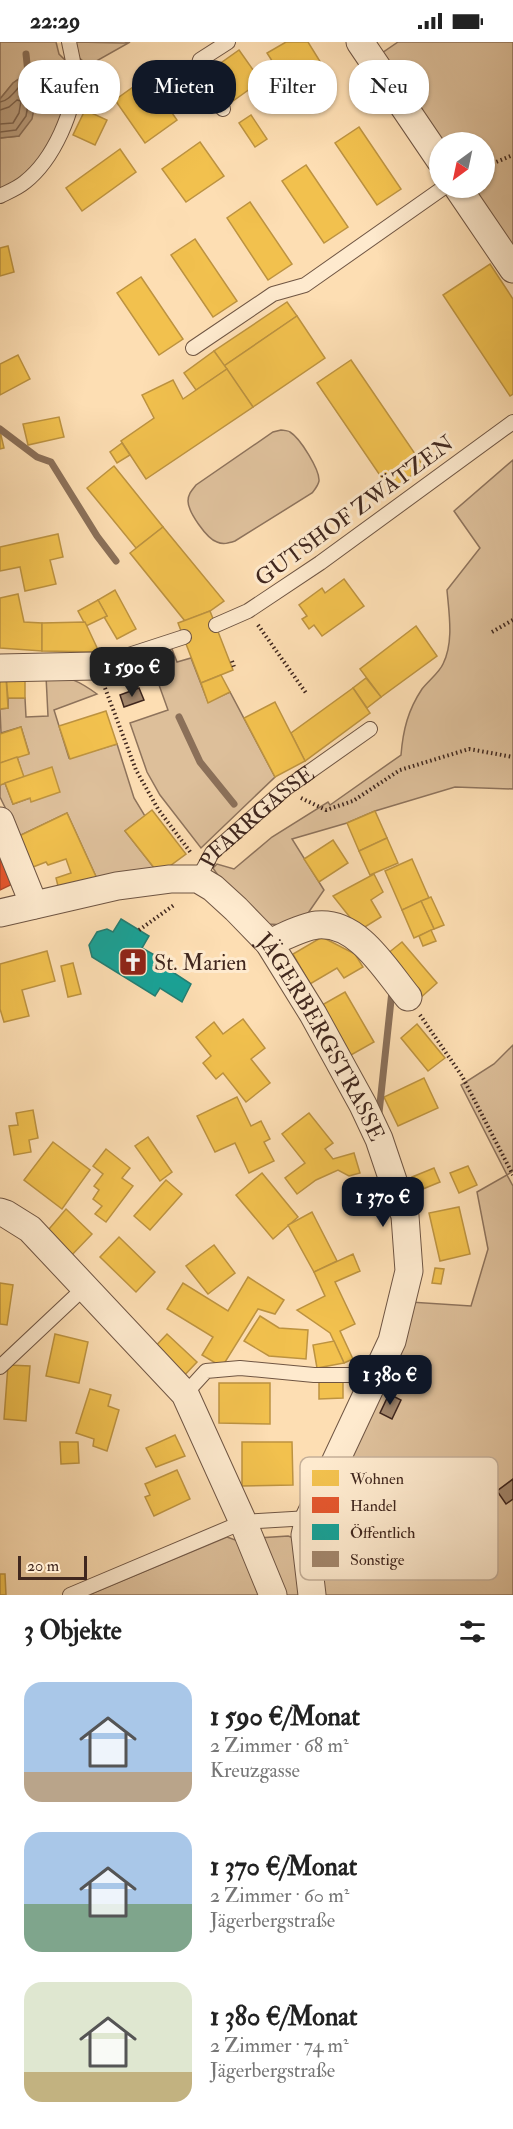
<!DOCTYPE html>
<html lang="de">
<meta charset="utf-8">
<style>
body{margin:0;font-family:"IM FELL Double Pica",serif;background:#f2f2f2;color:#222;height:100vh;display:flex;flex-direction:column;font-size:22px;white-space:nowrap}
*{box-sizing:border-box;margin:0}
p{font-size:20px;color:#767676}
.icon{flex:none;width:33px;height:33px;fill:none;stroke:currentColor;stroke-width:2;stroke-linecap:round;stroke-linejoin:round}
.map{position:relative;height:1553px;overflow:hidden}
.drawer{display:flex;flex-direction:column;background:#fff;flex:1}
.drawer>*{flex:none}
.top-card{position:absolute;left:18px;top:18px;width:477px;height:54px;display:flex;gap:12px}
.needle{width:39px;rotate:213deg}
.buttons{position:absolute;left:429px;top:90px;display:grid;gap:12px}
.buttons a{display:grid;place-items:center;width:66px;height:66px;border-radius:50%;background:#fff;box-shadow:0 2px 4px #0004;font-size:30px}
.scale{position:absolute;left:18px;bottom:15px;width:69px;box-sizing:border-box;padding-left:6px;border:3px solid #40271e;border-top:0;font-size:16px;line-height:21px;white-space:nowrap;color:#40271e;-webkit-text-stroke:4px #feeace;paint-order:stroke}
.price{position:absolute;translate:-50% -51px;padding:0 14px;border-radius:12px;background:#111827;color:#fff;font-size:20px;line-height:39px;filter:drop-shadow(0 2px 3px #0008)}
.price::after{content:'';position:absolute;left:50%;top:36px;width:18px;height:14px;margin-left:-9px;background:inherit;clip-path:polygon(0 0,100% 0,50% 100%)}
.price.selected{background:#222;color:#fff}
ul{padding:0;list-style:none}
li{display:flex;align-items:center;gap:18px;height:150px;padding:0 24px}
li span{display:grid;place-items:center;flex:none;width:168px;height:120px;border-radius:18px;color:#555}
li>.icon{margin-inline-start:auto}
span .icon{width:72px;height:72px;fill:#fffc;stroke-width:1}
li b{font-size:26px}
h2{display:flex;justify-content:space-between;align-items:center;height:72px;padding:0 24px;font-size:26px}
.chip{padding:0 21px;border-radius:24px;background:#fff;box-shadow:0 2px 4px #0004;font-size:21px;line-height:54px}
.chip.selected{background:#111827;color:#fff}
.status{display:flex;justify-content:space-between;align-items:center;height:42px;padding:0 30px;background:#fff;direction:ltr}
.status svg{height:16px;fill:currentColor}
.map>svg:first-child{display:block}
.green{fill:#ddbf9a;stroke:#8e735c;stroke-width:1.5}
.water{fill:#bda080;stroke:#8b7059;stroke-width:1.5}
.homes{fill:#f2c14e;stroke:#bd9340;stroke-width:1.5}
.shops{fill:#e4572e;stroke:#b34929;stroke-width:1.5}
.public{fill:#17a398;stroke:#237e73;stroke-width:1.5}
.lines{fill:none;stroke-linecap:round;stroke-linejoin:round}
.shore{stroke:#7e644f;stroke-width:1.5}
.stream{stroke:#8b7059;stroke-width:7}
.building{fill:#a2866b;stroke:#40271e;stroke-width:1.5}
.lane-casing{stroke:#6f5543;stroke-width:16}
.street-casing{stroke:#6f5543;stroke-width:29}
.path{stroke:#40271e;stroke-width:4;stroke-dasharray:1.5 3;stroke-linecap:butt}
.lane{stroke:#feeace;stroke-width:14}
.street{stroke:#feeace;stroke-width:27}
.labels{text-anchor:middle;stroke-width:6;stroke-linejoin:round;paint-order:stroke}
.street-label{font-size:22px;fill:#40271e;stroke:#feeace}
.poi-label{font-size:22px;fill:#40271e;stroke:#feeace;text-anchor:start}
.key{fill:#feeace;stroke:#c5b099;stroke-width:1.5}
.key-label{font-size:16px;fill:#40271e}
</style>
<div class="status"><b>22:29</b><svg viewBox="0 0 49 12"><path d="M0 12V9h3v3zM5 12V6h3v6zM10 12V3h3v9zM15 12V0h3v12zM26 1h20v11H26zM47 4h2v5h-2z"/></svg></div>
<div class="map">
<svg width="513" height="1553" viewBox="0 0 513 1553">
<rect width="100%" height="100%" fill="#fddeb3"/>
<filter id="stains"><feTurbulence type="fractalNoise" baseFrequency=".00333" numOctaves="4"/><feColorMatrix values="0 0 0 0 .2 0 0 0 0 .09 0 0 0 0 .02 0 0 0 .5 -.17"/></filter>
<radialGradient id="worn" r=".72"><stop offset=".6" stop-color="#630" stop-opacity="0"/><stop offset="1" stop-color="#630" stop-opacity=".3"/></radialGradient>
<g class="green">
<path d="M0,0H56L59,12L65,18C65,30 67,43 66,56C63,90 35,136 0,146V96L19,94L38,47L27,31L13,41L0,57Z"/>
<polygon points="75,0 124,1 130,0 93,21 83,19 77,14"/>
<polygon points="398,0 513,0 513,211 470,146 484,146 484,100 440,100 382,11"/>
<path d="M281,388C283,388 289,389 290,390C300,396 320,428 319,439C318,444 315,447 312,451L235,499C229,501 223,503 217,500C207,497 188,470 188,459C188,452 192,448 196,443L273,390Z"/>
<path d="M513,418V747L455,745L375,769L347,781L292,797L324,848L304,877L286,883L268,882L229,850L213,826L217,822L234,827L272,795L328,760L330,763L401,713C403,688 408,668 422,647C428,639 439,631 443,622C454,600 449,572 447,548L480,506L454,469Z"/>
<polygon points="172,607 177,620 191,616 208,660 230,650 275,735 201,806 160,753 147,730 130,681 168,668 149,615"/>
<path d="M46,634C69,634 79,639 97,652L54,668L69,716L117,702L134,756L145,774L125,789L159,832L98,839L67,771L19,794L0,755V743L5,741L13,762L30,756L17,715L29,711L21,685L1,691L0,667L8,666V656H25L26,675L48,674Z"/>
<polygon points="513,1003 513,1129 507,1133 513,1144 513,1553 319,1553 313,1499 410,1260 471,1264 488,1207 477,1150 507,1133 461,1043 494,1022"/>
<polygon points="288,1494 300,1498 305,1553 279,1553 258,1496"/>
<polygon points="227,1495 241,1500 264,1553 88,1553"/>
</g>
<polygon class="water" points="28,31 38,46 32,77 19,94 0,96 0,57 13,41"/>
<g class="homes">
<polygon points="286,0 308,0 334,42 300,63 267,11"/>
<polygon points="239,8 261,39 233,59 211,28"/>
<polygon points="105,30 113,47 95,56 87,39"/>
<polygon points="147,35 177,78 145,101 115,58"/>
<polygon points="85,68 107,78 95,103 73,93"/>
<polygon points="251,73 267,97 255,105 239,81"/>
<polygon points="359,85 401,147 377,163 335,101"/>
<polygon points="200,100 224,134 186,160 162,127"/>
<polygon points="120,107 136,130 82,169 66,146"/>
<polygon points="306,123 348,185 324,201 282,139"/>
<polygon points="250,160 292,222 268,238 227,176"/>
<polygon points="195,197 237,259 213,275 171,213"/>
<polygon points="8,204 14,230 0,234 0,206"/>
<polygon points="490,222 513,257 513,352 510,354 443,253"/>
<polygon points="141,235 183,297 159,313 117,251"/>
<polygon points="287,260 297,274 224,324 214,309"/>
<polygon points="297,274 325,316 253,365 224,324"/>
<polygon points="214,309 227,327 196,348 184,331"/>
<polygon points="18,313 30,337 0,353 0,322"/>
<polygon points="351,318 424,425 390,448 317,341"/>
<polygon points="227,327 253,365 146,437 121,399 154,376 142,353 173,338 183,357"/>
<polygon points="59,375 64,395 28,403 23,382"/>
<polygon points="0,389 4,406 0,407"/>
<polygon points="122,401 130,413 117,421 110,410"/>
<polygon points="114,424 163,485 136,506 87,446"/>
<polygon points="163,485 224,559 210,569 185,579 130,511"/>
<polygon points="58,492 63,515 50,518 56,542 25,549 20,525 0,529 0,505"/>
<polygon points="344,537 364,564 322,594 314,583 309,587 302,577 307,574 299,563 322,546 325,551"/>
<polygon points="115,548 136,587 117,597 104,575 107,574 98,558"/>
<polygon points="18,552 24,580 42,581 42,609 0,606 0,556"/>
<polygon points="98,558 107,574 86,584 78,569"/>
<polygon points="210,569 233,628 201,641 178,581"/>
<polygon points="85,580 99,610 42,609 42,581"/>
<polygon points="416,584 437,614 381,655 360,627"/>
<polygon points="221,633 230,650 208,661 201,641"/>
<polygon points="25,634 25,656 8,656 6,635"/>
<polygon points="6,635 8,666 0,667 0,636"/>
<polygon points="366,636 381,655 367,666 353,646"/>
<polygon points="353,646 370,671 305,719 291,691"/>
<polygon points="275,660 305,719 275,735 244,676"/>
<polygon points="106,669 117,702 70,717 59,684"/>
<polygon points="21,685 29,712 0,721 0,692"/>
<polygon points="17,715 24,735 0,743 0,721"/>
<polygon points="52,725 60,750 31,760 30,756 13,762 5,741"/>
<polygon points="152,768 186,812 159,832 125,789"/>
<polygon points="375,769 387,796 359,809 347,781"/>
<polygon points="67,771 98,839 59,848 56,836 71,831 66,817 48,823 46,820 33,825 19,794"/>
<polygon points="387,796 398,821 370,833 359,809"/>
<polygon points="333,798 348,821 319,840 304,817"/>
<polygon points="412,817 429,856 402,868 385,829"/>
<polygon points="374,832 383,850 371,858 381,875 360,888 333,854"/>
<polygon points="431,855 444,883 434,887 421,859"/>
<polygon points="421,859 434,887 414,896 402,868"/>
<polygon points="431,888 436,899 423,904 419,894"/>
<polygon points="322,895 355,912 363,925 344,936 337,926 310,942 293,912"/>
<polygon points="402,900 437,941 418,958 382,916"/>
<polygon points="47,909 55,939 22,948 29,974 4,980 0,967 0,922"/>
<polygon points="73,921 81,952 68,955 61,924"/>
<polygon points="345,950 374,1000 351,1013 322,963"/>
<polygon points="243,977 265,1006 251,1017 270,1041 246,1060 223,1031 216,1037 203,1021 211,1014 196,995 214,980 223,992"/>
<polygon points="417,982 445,1016 428,1029 401,996"/>
<polygon points="424,1036 438,1066 398,1084 384,1055"/>
<polygon points="237,1055 251,1084 261,1079 270,1097 264,1100 274,1119 249,1131 235,1101 215,1110 197,1074"/>
<polygon points="33,1068 38,1096 29,1098 31,1110 14,1113 9,1084 18,1083 16,1071"/>
<polygon points="309,1071 333,1101 325,1107 333,1117 354,1111 360,1131 349,1134 338,1128 316,1138 297,1152 285,1136 305,1121 282,1092"/>
<polygon points="148,1095 172,1130 160,1139 135,1104"/>
<polygon points="53,1100 90,1128 62,1167 24,1138"/>
<polygon points="106,1107 130,1126 122,1136 133,1144 106,1180 95,1172 102,1164 93,1157 99,1148 94,1144 103,1132 93,1124"/>
<polygon points="468,1124 477,1143 459,1151 450,1131"/>
<polygon points="434,1126 440,1140 418,1149 412,1135"/>
<polygon points="262,1131 298,1175 273,1197 236,1153"/>
<polygon points="166,1138 182,1152 150,1188 134,1174"/>
<polygon points="459,1165 470,1212 440,1219 429,1171"/>
<polygon points="66,1167 92,1192 68,1217 44,1193"/>
<polygon points="312,1170 337,1219 314,1230 288,1183"/>
<polygon points="119,1195 155,1230 136,1250 100,1215"/>
<polygon points="214,1203 235,1231 208,1252 186,1224"/>
<polygon points="353,1212 360,1229 335,1240 355,1282 340,1289 353,1317 344,1321 330,1291 297,1268 325,1254 314,1230"/>
<polygon points="435,1226 444,1227 441,1242 432,1241"/>
<polygon points="248,1235 284,1258 275,1272 258,1267 222,1325 202,1313 213,1295 167,1267 183,1241 228,1269"/>
<polygon points="0,1241 13,1243 7,1283 0,1282"/>
<polygon points="260,1274 279,1286 308,1288 306,1317 269,1314 244,1299"/>
<polygon points="55,1292 88,1300 79,1341 46,1334"/>
<polygon points="167,1292 197,1320 180,1338 150,1310"/>
<polygon points="334,1299 344,1321 317,1326 313,1303"/>
<polygon points="8,1323 30,1324 26,1379 4,1377"/>
<polygon points="343,1339 343,1356 319,1357 319,1340"/>
<polygon points="219,1341 270,1341 270,1382 219,1381"/>
<polygon points="90,1347 111,1353 108,1364 119,1368 107,1409 93,1404 94,1397 76,1391"/>
<polygon points="175,1393 185,1414 156,1425 146,1406"/>
<polygon points="60,1400 78,1400 79,1421 61,1422"/>
<polygon points="242,1400 292,1400 293,1443 242,1444"/>
<polygon points="177,1428 190,1457 154,1474 145,1455 150,1453 145,1442"/>
<polygon points="0,1532 5,1532 6,1553 0,1553"/>
</g>
<polygon class="shops" points="0,800 19,839 0,848"/>
<polygon class="public" points="121,877 149,894 142,906 174,924 171,929 191,942 182,960 160,946 155,954 92,915 89,903 97,890 107,887 113,890"/>
<g class="lines">
<g class="shore">
<path d="M0,60C10,59 16,46 24,41H27L31,47L26,74L16,88L0,90"/>
<polyline points="0,68 9,65 17,58 21,59 19,71 13,81 0,82"/>
</g>
<g class="stream">
<polyline points="25,39 28,31 26,12"/>
<polyline points="0,387 37,415 51,420 97,494 116,519"/>
<polyline points="179,675 200,720 234,762"/>
<polyline points="379,1071 392,949"/>
</g>
</g>
<g class="building">
<polygon points="139,646 144,658 124,665 120,653"/>
<polygon points="389,1352 401,1358 392,1377 380,1371"/>
<polygon points="513,1437 513,1457 506,1462 497,1449"/>
</g>
<g class="lines">
<g class="lane-casing">
<g id="lane">
<polyline points="223,67 196,32 200,18 228,0"/>
<path d="M0,154C8,150 18,146 25,140C53,118 76,68 75,32C74,22 71,10 69,0"/>
<polyline points="193,306 273,252 305,243 443,146"/>
<polyline points="216,583 248,569 320,521 513,380"/>
<polyline points="95,624 184,595"/>
<path id="s1" d="M198,837L212,811L285,747L370,687"/>
<polyline points="0,1325 84,1246"/>
<polyline points="185,1352 206,1329 240,1326 314,1333 376,1333"/>
<polyline points="70,1553 243,1480 309,1476"/>
</g>
</g>
<g class="street-casing">
<g id="street">
<polyline points="360,0 440,118"/>
<polyline points="458,146 513,227"/>
<polyline points="0,626 95,624"/>
<polyline points="0,779 34,863"/>
<path id="s2" d="M0,871L117,844L170,837H198L213,846L236,867L269,901L313,972L363,1063L379,1097L405,1174L409,1229L392,1299L309,1476L305,1493L312,1553"/>
<path d="M269,901C284,895 301,885 317,883C358,879 385,927 408,955"/>
<polyline points="0,1170 6,1172 30,1187 185,1352 243,1480 273,1553"/>
</g>
</g>
<g class="path">
<polyline points="484,125 513,113"/>
<polyline points="258,583 306,651"/>
<polyline points="492,590 513,578"/>
<polyline points="232,619 234,625"/>
<polyline points="105,646 136,728 158,767 191,811"/>
<polyline points="301,756 326,768 353,759 400,728 469,707 513,715"/>
<polyline points="139,888 174,863"/>
<polyline points="420,973 462,1034 513,1133"/>
</g>
<use href="#lane" class="lane"/>
<use href="#street" class="street"/>
</g>
<defs>
<g id="church-square" transform="scale(1.5)"><rect x="-9" y="-9" width="18" height="18" rx="4" fill="#8f2418" stroke="#feeace"/><path d="M-1.2-6h2.4v3.5h3.3v2.4h-3.3V6h-2.4V-.1h-3.3v-2.4h3.3Z" fill="#fff"/></g>
</defs>
<g fill-rule="evenodd">
<use href="#church-square" x="133" y="920"/>
</g>
<g class="labels">
<g class="street-label">
<text transform="translate(354 468) rotate(-36)" y="8">GUTSHOF ZWÄTZEN</text>
<text dy="8" stroke="none"><textPath href="#s1" startOffset="87">PFARRGASSE</textPath></text>
<text dy="8" stroke="none"><textPath href="#s2" startOffset="405">JÄGERBERGSTRASSE</textPath></text>
</g>
<g class="poi-label">
<text x="154" y="928">St. Marien</text>
</g>
</g>
<rect x="300" y="1415" width="198" height="123" rx="9" class="key"/>
<rect x="312" y="1428" width="27" height="16" fill="#f2c14e"/>
<rect x="312" y="1455" width="27" height="16" fill="#e4572e"/>
<rect x="312" y="1482" width="27" height="16" fill="#17a398"/>
<rect x="312" y="1509" width="27" height="16" fill="#a2866b"/>
<g class="key-label">
<text x="350" y="1442">Wohnen</text>
<text x="350" y="1469">Handel</text>
<text x="350" y="1496">Öffentlich</text>
<text x="350" y="1523">Sonstige</text>
</g>
<rect width="100%" height="100%" filter="url(#stains)"/>
<rect width="100%" height="100%" fill="url(#worn)"/>
</svg>
<div class="buttons">
<a><svg class="needle" viewBox="-14 -14 28 28"><path d="M0-13l5 13h-10z" fill="#e53935"/><path d="M0 13l5-13h-10z" fill="#767676"/></svg></a>
</div>
<div class="scale">20 m</div>
<b class="price selected" style="left:132px;top:656px">1 590 €</b>
<b class="price" style="left:383px;top:1186px">1 370 €</b>
<b class="price" style="left:390px;top:1364px">1 380 €</b>
<div class="top-card">
<a class="chip">Kaufen</a>
<a class="chip selected">Mieten</a>
<a class="chip">Filter</a>
<a class="chip">Neu</a>
</div>
</div>
<section class="drawer">
<h2>3 Objekte<svg class="icon" aria-label="filters" viewBox="0 0 24 24"><path d="M4 7h16M4 17h16"/><circle cx="9" cy="7" r="2"/><circle cx="15" cy="17" r="2"/></svg></h2>
<ul>
<li><span style="background:linear-gradient(#a9c7e8 75%,#b9a48a 0)"><svg class="icon" aria-label="home" viewBox="0 0 24 24"><path d="M3 11l9-7 9 7M6 9v11h12V9"/></svg></span><div><b>1 590 €/Monat</b><p>2 Zimmer · 68 m²</p><p>Kreuzgasse</p></div></li>
<li><span style="background:linear-gradient(#a9c7e8 60%,#7fa58c 0)"><svg class="icon" aria-label="home" viewBox="0 0 24 24"><path d="M3 11l9-7 9 7M6 9v11h12V9"/></svg></span><div><b>1 370 €/Monat</b><p>2 Zimmer · 60 m²</p><p>Jägerbergstraße</p></div></li>
<li><span style="background:linear-gradient(#dfe7d0 75%,#c2b280 0)"><svg class="icon" aria-label="home" viewBox="0 0 24 24"><path d="M3 11l9-7 9 7M6 9v11h12V9"/></svg></span><div><b>1 380 €/Monat</b><p>2 Zimmer · 74 m²</p><p>Jägerbergstraße</p></div></li>
</ul>
</section>
